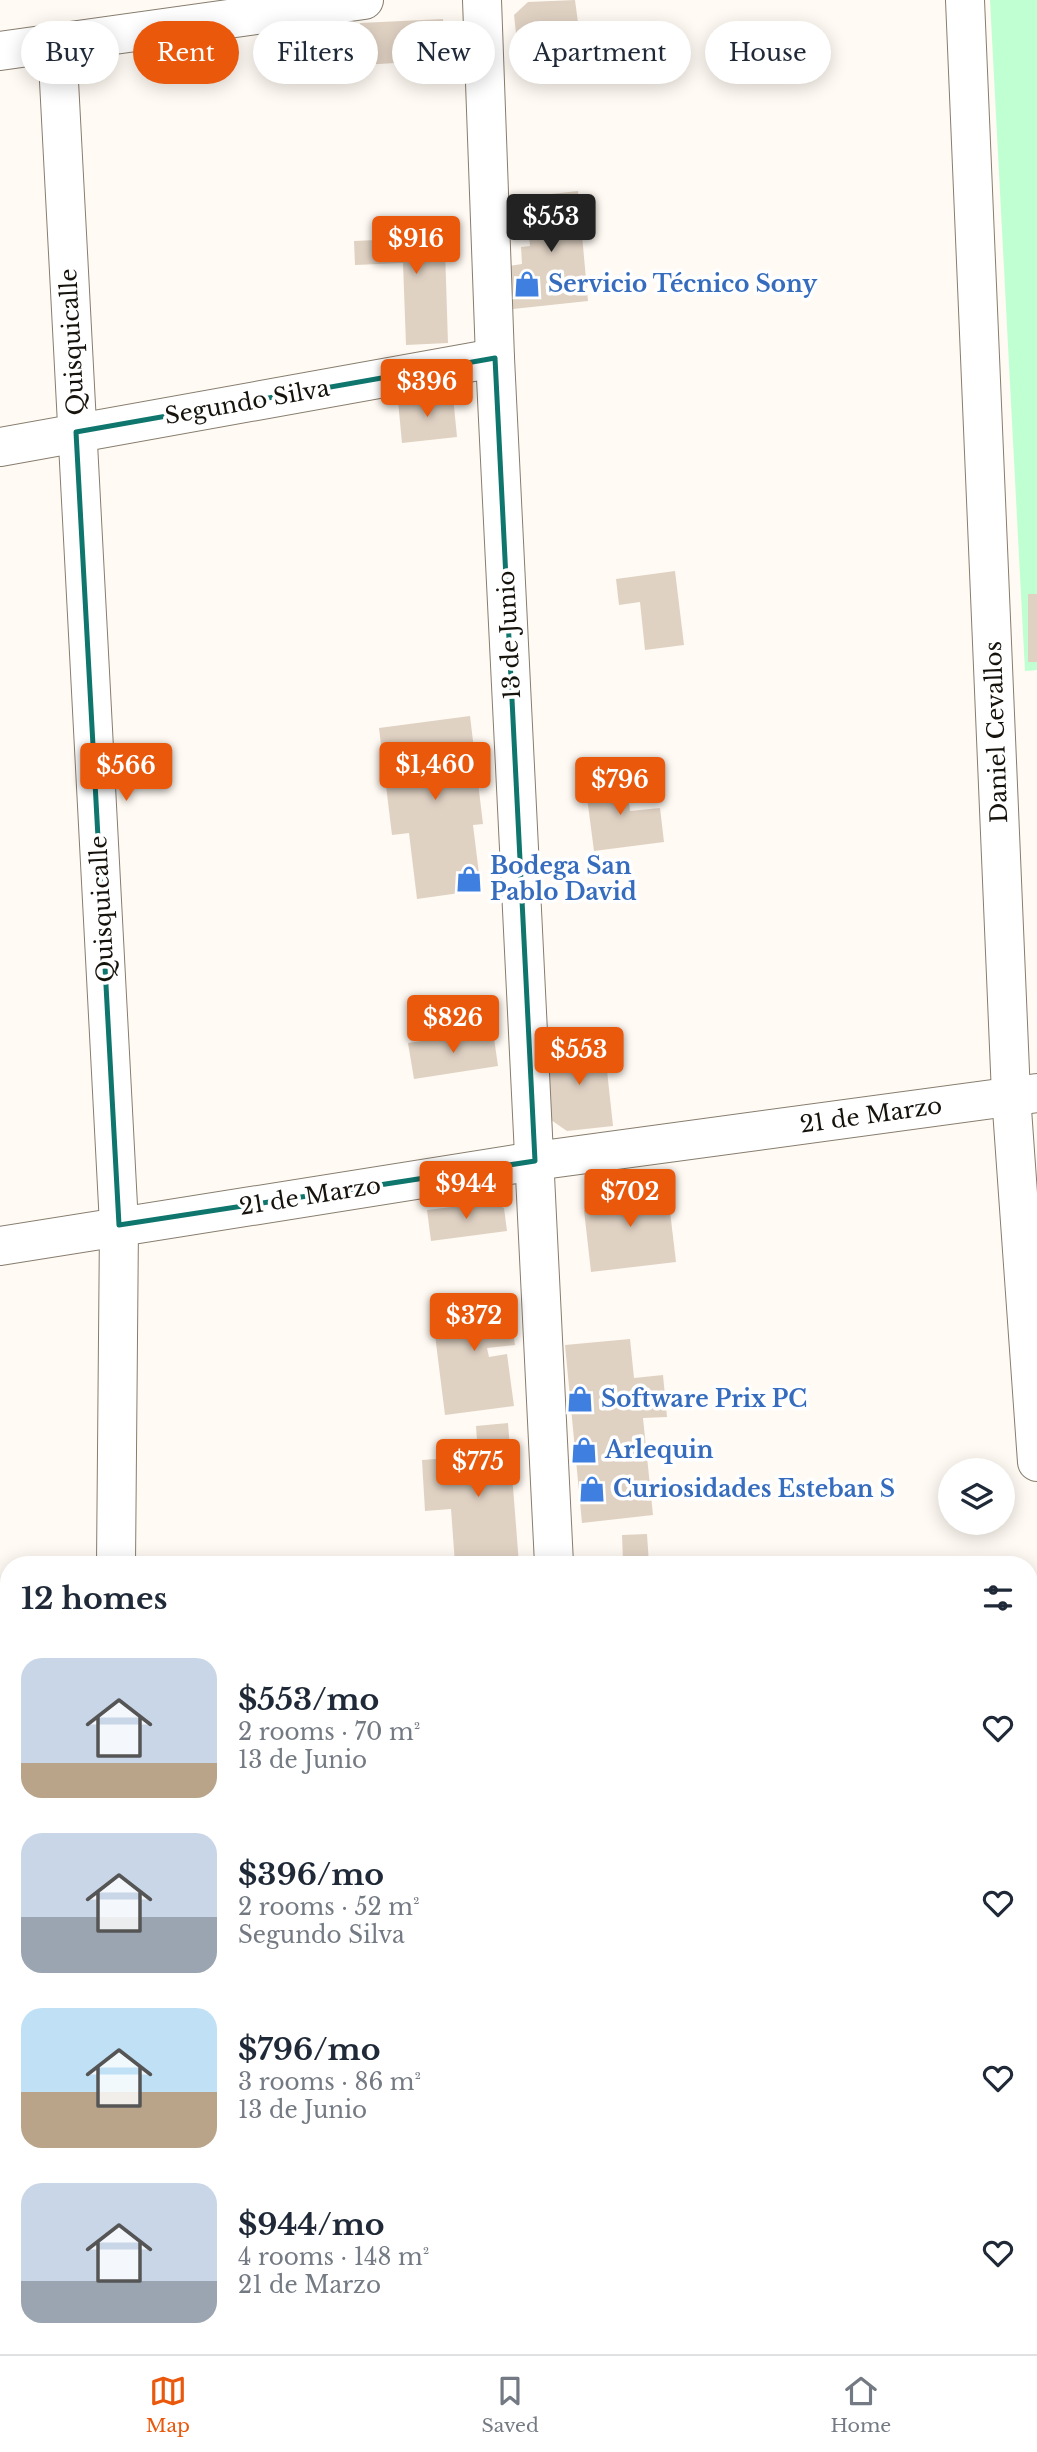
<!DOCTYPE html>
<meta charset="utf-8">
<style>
body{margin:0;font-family:"Libre Baskerville",serif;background:#f2f2f3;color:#1f2937;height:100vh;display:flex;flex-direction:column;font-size:26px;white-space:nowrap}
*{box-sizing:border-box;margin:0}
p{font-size:23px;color:#747a83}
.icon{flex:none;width:38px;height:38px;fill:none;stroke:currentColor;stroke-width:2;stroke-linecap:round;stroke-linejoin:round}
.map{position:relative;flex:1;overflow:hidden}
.details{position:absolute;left:0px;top:1556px;width:1038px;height:800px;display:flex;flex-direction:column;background:#fff;border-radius:28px 28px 0 0;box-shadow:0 4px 18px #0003}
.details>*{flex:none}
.guide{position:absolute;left:21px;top:21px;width:996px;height:63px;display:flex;gap:14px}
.fabs{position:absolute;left:938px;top:1458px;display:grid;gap:14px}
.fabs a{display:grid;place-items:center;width:77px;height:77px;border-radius:50%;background:#fff;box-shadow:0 4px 18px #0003;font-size:35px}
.price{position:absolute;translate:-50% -60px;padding:0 16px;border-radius:7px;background:#ea580c;color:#fff;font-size:23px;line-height:46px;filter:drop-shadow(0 2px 4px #0008)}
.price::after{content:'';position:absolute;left:50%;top:42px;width:21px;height:16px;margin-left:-10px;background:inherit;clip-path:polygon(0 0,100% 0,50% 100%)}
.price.selected{background:#222;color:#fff}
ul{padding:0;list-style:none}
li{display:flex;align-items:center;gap:21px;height:175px;padding:0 21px}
li span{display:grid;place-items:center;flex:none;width:196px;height:140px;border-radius:21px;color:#555}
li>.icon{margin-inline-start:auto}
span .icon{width:84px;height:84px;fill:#fffc;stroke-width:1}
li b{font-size:30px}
h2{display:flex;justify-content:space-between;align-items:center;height:84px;padding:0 21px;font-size:30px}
.pill{padding:0 24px;border-radius:32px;background:#fff;box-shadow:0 4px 18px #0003;font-size:24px;line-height:63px}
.pill.selected{background:#ea580c;color:#fff}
.menu{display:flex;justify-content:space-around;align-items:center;height:98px;border-top:2px solid #e0e1e3;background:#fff;font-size:19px;color:#747a83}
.menu a{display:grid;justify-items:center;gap:4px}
.menu .selected{color:#ea580c}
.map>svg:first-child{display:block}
.green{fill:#bfffd1}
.building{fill:#e0d2c3}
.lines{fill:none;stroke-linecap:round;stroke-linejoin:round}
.minor-casing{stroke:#877d6e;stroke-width:40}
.major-casing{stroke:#877d6e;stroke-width:40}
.minor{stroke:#fff;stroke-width:38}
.major{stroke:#fff;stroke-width:38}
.marked{fill:none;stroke:#0f766e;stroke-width:5;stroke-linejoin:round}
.labels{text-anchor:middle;stroke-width:7;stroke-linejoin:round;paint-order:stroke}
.shop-label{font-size:23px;font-weight:bold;fill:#366cbe;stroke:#fff;text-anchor:start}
.street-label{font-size:23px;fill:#16120c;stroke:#fff}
</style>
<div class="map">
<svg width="1037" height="2354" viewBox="0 0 1037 2354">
<rect width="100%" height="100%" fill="#fffaf3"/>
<polygon class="green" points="990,0 1037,0 1037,670 1025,671"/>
<g class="building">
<polygon points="575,0 582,53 519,60 514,15 528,2"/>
<polygon points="443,19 446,60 362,65 360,23"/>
<polygon points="578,191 588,301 513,309 509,266 522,264 521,247 530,246 525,197"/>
<polygon points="444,218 448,343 406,345 403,263 355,265 354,241 398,239 398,220"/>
<polygon points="453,396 457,437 402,443 398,401"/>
<polygon points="675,571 684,645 645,650 640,602 619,605 616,579"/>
<rect x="1028" y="594" width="9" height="68"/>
<polygon points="470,716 483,824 473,825 481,890 417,899 409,833 392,835 379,728"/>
<polygon points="626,777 630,811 660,808 664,842 594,851 585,782"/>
<polygon points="493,1031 498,1066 414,1079 408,1043"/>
<polygon points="604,1043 613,1126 567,1131 551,1120 543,1050"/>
<polygon points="667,1186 676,1262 591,1272 584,1210 602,1193"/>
<polygon points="492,1202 504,1208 507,1231 431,1241 427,1210"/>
<polygon points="508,1293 515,1345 487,1348 489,1357 507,1354 514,1406 445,1415 431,1303"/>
<polygon points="630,1339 634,1378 663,1375 667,1417 643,1418 653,1515 582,1523 565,1345"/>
<polygon points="508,1423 519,1564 455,1564 451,1509 425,1511 422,1460 478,1456 476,1426"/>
<polygon points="647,1534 649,1564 591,1564 623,1561 622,1535"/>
<polygon points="626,2347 704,2347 705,2353 627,2354"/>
</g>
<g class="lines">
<g class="minor-casing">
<g id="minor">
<polyline points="57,43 119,1225 116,1564"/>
<polyline points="0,51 364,0"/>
<polyline points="0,447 495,358"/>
<polyline points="0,1246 535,1161 1037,1093"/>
<polyline points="0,1636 9,1635"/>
<polyline points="153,2347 153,2354"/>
</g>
</g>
<g class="major-casing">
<g id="major">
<polyline points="482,0 495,358 554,1564"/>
<polyline points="965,0 1011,1095 1037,1462"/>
<polyline points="599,2347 599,2354"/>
</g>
</g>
<use href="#minor" class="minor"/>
<use href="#major" class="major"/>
</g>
<path class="marked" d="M495,358L535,1161L119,1225L76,432Z"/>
<defs>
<g id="shop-bare" transform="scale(2.1)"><path d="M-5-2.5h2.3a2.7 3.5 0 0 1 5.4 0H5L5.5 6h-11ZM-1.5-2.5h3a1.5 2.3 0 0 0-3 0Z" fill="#3f7fe0" stroke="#fff" stroke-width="2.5" paint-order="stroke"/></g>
</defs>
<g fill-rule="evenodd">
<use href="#shop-bare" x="527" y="284"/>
<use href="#shop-bare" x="469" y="879"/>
<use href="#shop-bare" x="580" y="1399"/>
<use href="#shop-bare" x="584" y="1450"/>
<use href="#shop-bare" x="592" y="1489"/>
</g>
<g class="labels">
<g class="shop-label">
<text x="548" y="292">Servicio Técnico Sony</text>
<text x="490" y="874">Bodega San<tspan x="490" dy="26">Pablo David</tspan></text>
<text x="601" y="1407">Software Prix PC</text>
<text x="605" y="1458">Arlequin</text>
<text x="613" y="1497">Curiosidades Esteban S</text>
</g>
<g class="street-label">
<text transform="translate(72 342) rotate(-93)" y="8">Quisquicalle</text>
<text transform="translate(247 402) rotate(-10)" y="8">Segundo Silva</text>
<text transform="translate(509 635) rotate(-93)" y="8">13 de Junio</text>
<text transform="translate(996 732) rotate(-92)" y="8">Daniel Cevallos</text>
<text transform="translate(102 909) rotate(-93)" y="8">Quisquicalle</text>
<text transform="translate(871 1115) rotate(-8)" y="8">21 de Marzo</text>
<text transform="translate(310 1196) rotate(-9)" y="8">21 de Marzo</text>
</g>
</g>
</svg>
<div class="fabs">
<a><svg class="icon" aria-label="layers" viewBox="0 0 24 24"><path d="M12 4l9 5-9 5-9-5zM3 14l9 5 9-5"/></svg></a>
</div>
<b class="price selected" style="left:551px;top:254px">$553</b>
<b class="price" style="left:416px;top:276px">$916</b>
<b class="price" style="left:427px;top:419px">$396</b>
<b class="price" style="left:435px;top:802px">$1,460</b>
<b class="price" style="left:126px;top:803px">$566</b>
<b class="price" style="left:620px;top:817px">$796</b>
<b class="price" style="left:453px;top:1055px">$826</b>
<b class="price" style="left:579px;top:1087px">$553</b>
<b class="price" style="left:466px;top:1221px">$944</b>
<b class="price" style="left:630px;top:1229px">$702</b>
<b class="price" style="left:474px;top:1353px">$372</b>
<b class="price" style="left:478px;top:1499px">$775</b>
<div class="guide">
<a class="pill">Buy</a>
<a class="pill selected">Rent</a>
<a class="pill">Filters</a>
<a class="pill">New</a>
<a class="pill">Apartment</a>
<a class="pill">House</a>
</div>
<section class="details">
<h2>12 homes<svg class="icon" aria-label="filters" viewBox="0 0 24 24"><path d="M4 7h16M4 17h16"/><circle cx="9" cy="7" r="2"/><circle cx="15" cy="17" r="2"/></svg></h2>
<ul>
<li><span style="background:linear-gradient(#c9d6e8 75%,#b9a48a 0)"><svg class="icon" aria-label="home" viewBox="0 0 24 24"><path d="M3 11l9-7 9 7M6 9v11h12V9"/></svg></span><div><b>$553/mo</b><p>2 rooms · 70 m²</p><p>13 de Junio</p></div><svg class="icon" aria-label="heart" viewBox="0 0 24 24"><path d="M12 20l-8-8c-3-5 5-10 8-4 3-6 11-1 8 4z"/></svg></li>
<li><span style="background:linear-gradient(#c9d6e8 60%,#9aa5b1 0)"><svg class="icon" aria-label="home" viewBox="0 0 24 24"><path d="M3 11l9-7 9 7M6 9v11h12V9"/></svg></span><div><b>$396/mo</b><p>2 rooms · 52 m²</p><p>Segundo Silva</p></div><svg class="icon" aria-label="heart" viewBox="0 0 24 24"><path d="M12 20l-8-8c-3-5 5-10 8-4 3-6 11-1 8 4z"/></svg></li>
<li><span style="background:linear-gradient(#bfe0f5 60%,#b9a48a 0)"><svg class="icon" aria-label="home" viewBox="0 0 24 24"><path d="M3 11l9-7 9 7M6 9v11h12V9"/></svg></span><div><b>$796/mo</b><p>3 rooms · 86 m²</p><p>13 de Junio</p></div><svg class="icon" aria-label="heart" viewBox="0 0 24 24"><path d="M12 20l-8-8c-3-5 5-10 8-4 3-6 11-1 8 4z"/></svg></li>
<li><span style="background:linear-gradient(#c9d6e8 70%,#9aa5b1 0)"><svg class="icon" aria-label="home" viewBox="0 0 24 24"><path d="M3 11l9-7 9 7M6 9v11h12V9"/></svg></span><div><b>$944/mo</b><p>4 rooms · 148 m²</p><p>21 de Marzo</p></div><svg class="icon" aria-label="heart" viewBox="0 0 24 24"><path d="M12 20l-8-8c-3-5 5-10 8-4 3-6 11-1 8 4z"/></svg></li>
</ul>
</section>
</div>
<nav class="menu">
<a class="selected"><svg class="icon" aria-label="map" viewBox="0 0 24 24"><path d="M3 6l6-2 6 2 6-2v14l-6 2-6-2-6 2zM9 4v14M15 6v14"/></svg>Map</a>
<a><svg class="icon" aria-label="saved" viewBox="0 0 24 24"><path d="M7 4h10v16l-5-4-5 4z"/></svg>Saved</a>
<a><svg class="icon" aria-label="home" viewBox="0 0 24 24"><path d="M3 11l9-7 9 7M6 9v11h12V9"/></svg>Home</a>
</nav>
